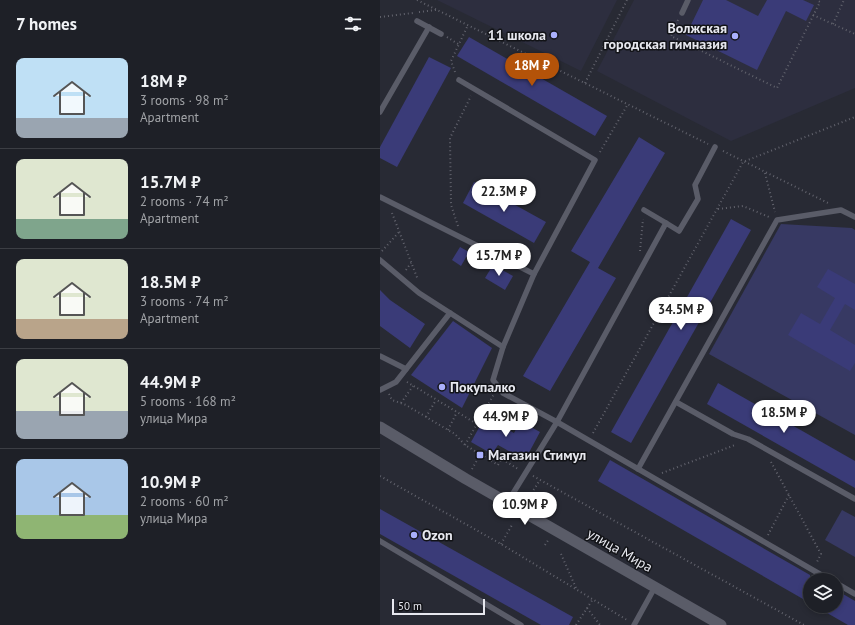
<!DOCTYPE html>
<meta charset="utf-8">
<style>
body{margin:0;font-family:"PT Sans",sans-serif;background:#26282f;color:#f1f3f6;height:100vh;display:flex;flex-direction:column;font-size:15px;white-space:nowrap}
*{box-sizing:border-box;margin:0}
p{font-size:13px;color:#a1a3a7}
.icon{flex:none;width:22px;height:22px;fill:none;stroke:currentColor;stroke-width:2;stroke-linecap:round;stroke-linejoin:round}
.map{position:relative;flex:1;overflow:hidden}
.details{display:flex;flex-direction:column;background:#1e2027;width:380px}
.details>*{flex:none}
.buttons{position:absolute;left:423px;top:573px;display:grid;gap:8px}
.buttons a{display:grid;place-items:center;width:40px;height:40px;border-radius:50%;background:#1e2027;box-shadow:0 2px 6px #0003,0 0 0 1px #3c3e44;font-size:20px}
.scale{position:absolute;left:12px;bottom:10px;width:93px;box-sizing:border-box;padding-left:4px;border:2px solid #e7e8ef;border-top:0;font-size:11px;line-height:14px;white-space:nowrap;color:#e7e8ef;-webkit-text-stroke:3px #121317;paint-order:stroke}
.price{position:absolute;translate:-50% -34px;padding:0 9px;border-radius:14px;background:#fff;color:#222;font-size:13px;line-height:26px;filter:drop-shadow(0 1px 2px #0008)}
.price::after{content:'';position:absolute;left:50%;top:24px;width:12px;height:9px;margin-left:-6px;background:inherit;clip-path:polygon(0 0,100% 0,50% 100%)}
.price.active{background:#b45309;color:#fff}
ul{padding:0;list-style:none}
li{display:flex;align-items:center;gap:12px;height:100px;padding:0 16px}
li+li{border-top:1px solid #3c3e44}
li span{display:grid;place-items:center;flex:none;width:112px;height:80px;border-radius:8px;color:#555}
li>.icon{margin-inline-start:auto}
span .icon{width:48px;height:48px;fill:#fffc;stroke-width:1}
li b{font-size:17px}
h2{display:flex;justify-content:space-between;align-items:center;height:48px;padding:0 16px;font-size:17px}
main{display:flex;flex:1;min-height:0}
.map>svg:first-child{display:block}
.built{fill:#2d2e3f}
.green{fill:#373963}
.building{fill:#3a3b78}
.lines{fill:none;stroke-linecap:round;stroke-linejoin:round}
.path{stroke:#62636d;stroke-width:2;stroke-dasharray:1 3;stroke-linecap:butt}
.service{stroke:#5a5c68;stroke-width:5.5}
.tertiary{stroke:#5a5c68;stroke-width:11}
.poi-dot{fill:#aab0fc;stroke:#121317;stroke-width:1.5}
.labels{text-anchor:middle;stroke-width:3;stroke-linejoin:round;paint-order:stroke}
.poi-label{font-size:14px;font-weight:bold;fill:#e7e8ef;stroke:#121317;text-anchor:start}
.street-label{font-size:14px;fill:#e7e8ef;stroke:#121317}
</style>
<main>
<section class="details">
<h2>7 homes<svg class="icon" aria-label="filters" viewBox="0 0 24 24"><path d="M4 7h16M4 17h16"/><circle cx="9" cy="7" r="2"/><circle cx="15" cy="17" r="2"/></svg></h2>
<ul>
<li><span style="background:linear-gradient(#bfe0f5 75%,#9aa5b1 0)"><svg class="icon" aria-label="home" viewBox="0 0 24 24"><path d="M3 11l9-7 9 7M6 9v11h12V9"/></svg></span><div><b>18M ₽</b><p>3 rooms · 98 m²</p><p>Apartment</p></div></li>
<li><span style="background:linear-gradient(#dfe7d0 75%,#7fa58c 0)"><svg class="icon" aria-label="home" viewBox="0 0 24 24"><path d="M3 11l9-7 9 7M6 9v11h12V9"/></svg></span><div><b>15.7M ₽</b><p>2 rooms · 74 m²</p><p>Apartment</p></div></li>
<li><span style="background:linear-gradient(#dfe7d0 75%,#b9a48a 0)"><svg class="icon" aria-label="home" viewBox="0 0 24 24"><path d="M3 11l9-7 9 7M6 9v11h12V9"/></svg></span><div><b>18.5M ₽</b><p>3 rooms · 74 m²</p><p>Apartment</p></div></li>
<li><span style="background:linear-gradient(#dfe7d0 65%,#9aa5b1 0)"><svg class="icon" aria-label="home" viewBox="0 0 24 24"><path d="M3 11l9-7 9 7M6 9v11h12V9"/></svg></span><div><b>44.9M ₽</b><p>5 rooms · 168 m²</p><p>улица Мира</p></div></li>
<li><span style="background:linear-gradient(#a9c7e8 70%,#8fb573 0)"><svg class="icon" aria-label="home" viewBox="0 0 24 24"><path d="M3 11l9-7 9 7M6 9v11h12V9"/></svg></span><div><b>10.9M ₽</b><p>2 rooms · 60 m²</p><p>улица Мира</p></div></li>
</ul>
</section>
<div class="map">
<svg width="475" height="625" viewBox="0 0 475 625">
<rect width="100%" height="100%" fill="#282a34"/>
<g class="built">
<polygon points="57,0 237,0 201,71"/>
<polygon points="254,0 475,0 475,88 351,141 217,71"/>
</g>
<g class="green">
<polygon points="401,224 472,228 475,230 475,435 329,354"/>
<polygon points="462,510 475,517 475,557 445,540"/>
</g>
<g class="building">
<polygon points="323,0 346,0 378,16 387,0 423,0 434,5 426,21 406,11 377,70 306,35"/>
<polygon points="89,37 227,116 215,136 77,56"/>
<polygon points="49,57 71,68 17,167 0,158 0,147"/>
<polygon points="259,137 285,153 218,268 236,278 170,391 143,376 210,262 191,251"/>
<polygon points="94,182 166,222 154,243 83,203"/>
<polygon points="351,219 371,230 251,443 231,432"/>
<polygon points="80,247 89,252 81,266 72,260"/>
<polygon points="113,265 133,276 125,290 105,278"/>
<polygon points="448,269 475,284 475,310 465,304 450,330 475,345 475,363 470,371 408,335 421,313 440,324 455,298 437,287"/>
<polygon points="0,290 10,300 45,324 30,348 0,326"/>
<polygon points="73,321 112,348 82,408 31,375"/>
<polygon points="338,383 475,461 475,488 327,404"/>
<polygon points="105,417 134,433 140,421 160,432 145,460 118,445 112,454 91,442"/>
<polygon points="230,460 430,575 430,603 218,481"/>
<polygon points="0,509 193,617 189,625 161,625 0,534"/>
<polygon points="456,590 475,601 475,625 468,625 435,606 456,606"/>
</g>
<g class="lines">
<g class="path">
<polyline points="37,0 328,144"/>
<polyline points="39,12 56,10"/>
<polyline points="433,15 475,34"/>
<polyline points="0,17 33,13"/>
<polyline points="298,20 291,36 397,88 440,2 437,0"/>
<polyline points="453,24 464,0"/>
<polyline points="67,37 78,44"/>
<polyline points="75,72 71,61 88,25"/>
<polyline points="205,83 247,0"/>
<polyline points="343,151 448,203"/>
<polyline points="220,152 248,104"/>
<polyline points="385,173 395,212"/>
<polyline points="338,209 363,206 389,217"/>
<polyline points="12,213 38,280"/>
<polyline points="78,226 71,205 70,138 91,96"/>
<polyline points="2,251 19,232"/>
<polyline points="260,251 263,219"/>
<polyline points="26,270 31,263"/>
<polyline points="27,382 97,424"/>
<polyline points="9,394 12,400 26,405 68,430 75,434 85,445 118,465 122,459 138,469"/>
<polyline points="21,403 33,386"/>
<polyline points="46,417 56,400"/>
<polyline points="68,430 77,412"/>
<polyline points="213,433 363,162 475,117"/>
<polyline points="85,445 114,394"/>
<polyline points="391,462 441,554 437,562"/>
<polyline points="92,469 100,455"/>
<polyline points="282,473 355,445"/>
<polyline points="0,476 121,544 247,620"/>
<polyline points="153,476 424,625"/>
<polyline points="147,500 160,480"/>
<polyline points="388,535 409,495"/>
<polyline points="121,544 132,525"/>
<polyline points="165,545 169,539"/>
<polyline points="181,554 196,588"/>
<polyline points="207,608 220,625"/>
<polyline points="196,625 213,599"/>
</g>
<g class="service">
<polyline points="302,13 308,0"/>
<polyline points="37,21 61,34"/>
<polyline points="79,80 215,160 154,274"/>
<polyline points="0,112 49,27"/>
<polyline points="0,197 154,274 123,347"/>
<polyline points="264,210 286,223"/>
<polyline points="0,260 39,293 123,347 113,380 123,393 177,422 450,580"/>
<polyline points="0,356 26,369"/>
<polyline points="0,390 16,382 70,313"/>
<polyline points="296,402 353,434 368,439 475,499"/>
<polyline points="258,469 397,220 461,210 475,217"/>
<polyline points="127,503 177,422 286,223 299,231 318,199 315,185 335,147"/>
<polyline points="0,541 141,625"/>
<polyline points="456,583 475,594"/>
<polyline points="254,625 275,587"/>
</g>
<polyline class="tertiary" points="0,427 86,479 341,625"/>
</g>
<g class="poi-dot">
<circle cx="174" cy="35" r="4"/>
<circle cx="355" cy="36" r="4"/>
<circle cx="62" cy="387" r="4"/>
<rect x="96" y="451" width="8" height="8" rx="2"/>
<circle cx="34" cy="535" r="4"/>
</g>
<g class="labels">
<g class="poi-label">
<text x="347" y="33" text-anchor="end">Волжская<tspan x="347" dy="16">городская гимназия</tspan></text>
<text x="166" y="40" text-anchor="end">11 школа</text>
<text x="70" y="392">Покупалко</text>
<text x="108" y="460">Магазин Стимул</text>
<text x="42" y="540">Ozon</text>
</g>
<g class="street-label">
<text transform="translate(240 550) rotate(30)" y="5">улица Мира</text>
</g>
</g>
</svg>
<div class="buttons">
<a><svg class="icon" aria-label="layers" viewBox="0 0 24 24"><path d="M12 4l9 5-9 5-9-5zM3 14l9 5 9-5"/></svg></a>
</div>
<div class="scale">50 m</div>
<b class="price active" style="left:152px;top:87px">18M ₽</b>
<b class="price" style="left:124px;top:213px">22.3M ₽</b>
<b class="price" style="left:119px;top:277px">15.7M ₽</b>
<b class="price" style="left:301px;top:331px">34.5M ₽</b>
<b class="price" style="left:404px;top:434px">18.5M ₽</b>
<b class="price" style="left:126px;top:438px">44.9M ₽</b>
<b class="price" style="left:145px;top:526px">10.9M ₽</b>
</div>
</main>
